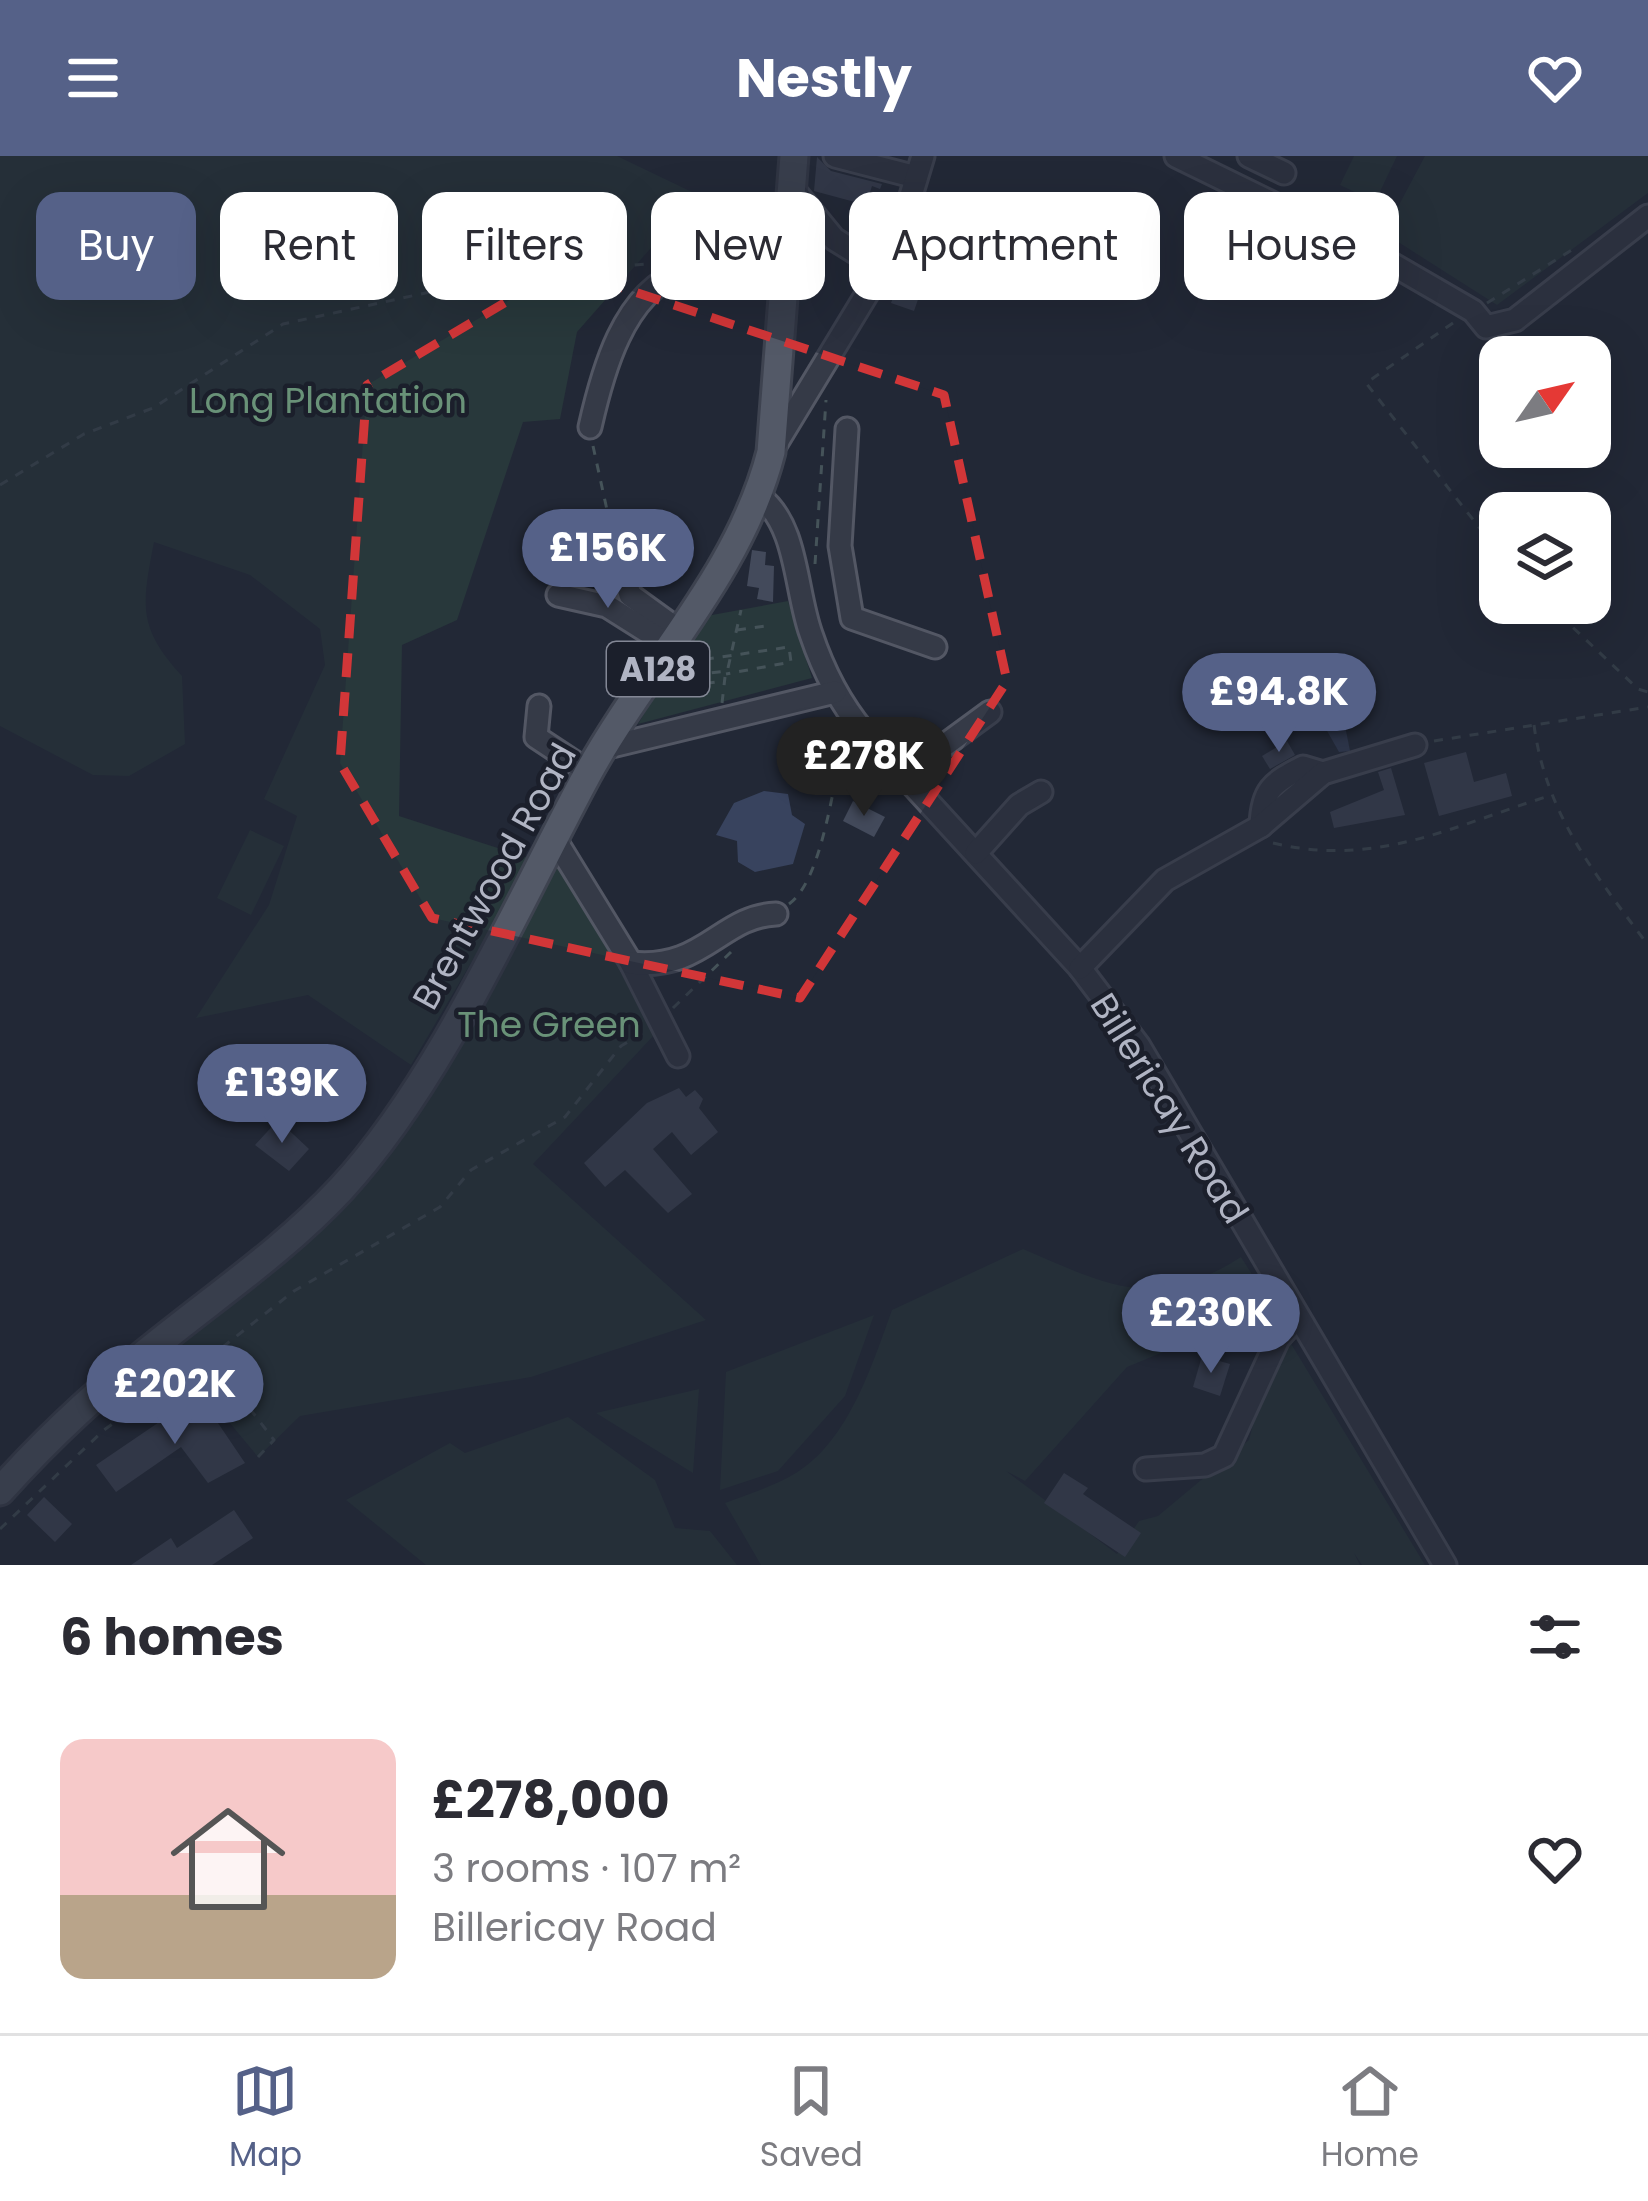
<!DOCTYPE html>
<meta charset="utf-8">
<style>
body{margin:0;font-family:Poppins,sans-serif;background:#f7f7f7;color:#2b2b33;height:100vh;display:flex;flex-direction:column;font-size:45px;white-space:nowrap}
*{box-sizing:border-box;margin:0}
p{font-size:39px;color:#7c7c81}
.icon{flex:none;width:66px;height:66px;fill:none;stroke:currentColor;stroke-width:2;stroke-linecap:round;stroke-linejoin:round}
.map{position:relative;height:1409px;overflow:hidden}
.drawer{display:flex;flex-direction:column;background:#fff;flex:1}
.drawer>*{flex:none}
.banner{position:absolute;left:36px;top:36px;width:1578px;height:108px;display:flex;gap:24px}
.needle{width:78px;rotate:56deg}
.buttons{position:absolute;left:1479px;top:180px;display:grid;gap:24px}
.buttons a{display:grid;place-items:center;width:132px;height:132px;border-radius:24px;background:#fff;box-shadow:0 12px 48px #0002;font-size:60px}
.price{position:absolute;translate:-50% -102px;padding:0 27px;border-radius:42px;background:#556188;color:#fff;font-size:39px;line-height:78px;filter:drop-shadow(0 3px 6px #0008)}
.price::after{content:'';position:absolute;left:50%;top:72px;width:36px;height:27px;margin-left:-18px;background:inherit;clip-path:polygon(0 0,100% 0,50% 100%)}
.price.active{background:#222;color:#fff}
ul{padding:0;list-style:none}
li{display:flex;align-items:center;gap:36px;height:300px;padding:0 60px}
li span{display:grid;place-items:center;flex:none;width:336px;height:240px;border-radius:24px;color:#555}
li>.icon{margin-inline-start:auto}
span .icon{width:144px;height:144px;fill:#fffc;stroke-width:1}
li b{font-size:51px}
h2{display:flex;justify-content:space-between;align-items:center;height:144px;padding:0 60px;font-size:51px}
.tag{padding:0 42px;border-radius:24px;background:#fff;box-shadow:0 12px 48px #0002;font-size:42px;line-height:108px}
.tag.active{background:#556188;color:#fff}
header{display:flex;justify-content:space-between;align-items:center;height:156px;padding:0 60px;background:#556188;color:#fff;font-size:54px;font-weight:700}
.dock{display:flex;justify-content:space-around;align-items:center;height:168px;border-top:3px solid #e1e1e2;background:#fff;font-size:33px;color:#7c7c81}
.dock a{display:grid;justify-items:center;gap:6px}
.dock .active{color:#556188}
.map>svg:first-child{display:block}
.green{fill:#28383b}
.water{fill:#38435e}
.building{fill:#434a5b}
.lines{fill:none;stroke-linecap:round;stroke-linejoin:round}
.minor-casing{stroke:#535764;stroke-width:27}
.major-casing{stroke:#3e4350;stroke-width:33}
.path{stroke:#455359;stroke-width:3;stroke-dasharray:9 9;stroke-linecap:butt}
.minor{stroke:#353a47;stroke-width:21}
.major{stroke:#535967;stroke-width:27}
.marked{fill:none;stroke:#d23638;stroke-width:9;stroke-dasharray:24 15;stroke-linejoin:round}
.labels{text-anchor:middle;stroke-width:9;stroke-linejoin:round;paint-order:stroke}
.shield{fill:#1b1f2b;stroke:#838795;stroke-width:3}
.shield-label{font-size:33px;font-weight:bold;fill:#b0b4c3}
.park-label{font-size:36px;fill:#699278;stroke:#1b1f2b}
.street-label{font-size:36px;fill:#b0b4c3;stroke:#1b1f2b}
</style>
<header><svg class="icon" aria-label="menu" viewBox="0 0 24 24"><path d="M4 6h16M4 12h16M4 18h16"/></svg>Nestly<svg class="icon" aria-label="heart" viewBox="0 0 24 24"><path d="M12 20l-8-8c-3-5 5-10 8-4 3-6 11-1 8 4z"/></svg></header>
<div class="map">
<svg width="1648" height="1409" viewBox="0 0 1648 1409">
<rect width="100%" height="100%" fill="#222836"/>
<g class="green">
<path d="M0,0H617L692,36L727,38L723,51L672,68L577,176L560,263L523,266L457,464L402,489L399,660L532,703L411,909L308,839L196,862L269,749L297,660L264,643L325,509L320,473L250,419L154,386C142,449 137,471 182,520L185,588L129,620L93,619L0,570Z"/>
<polygon points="1354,0 1397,0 1375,46 1340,29"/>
<polygon points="1425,0 1648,0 1648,37 1497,149 1384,77"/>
<polygon points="788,445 812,522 638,568 701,461"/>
<polygon points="250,674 284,690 251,759 217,742"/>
<polygon points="550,694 656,877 533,1008 706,1164 531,1221 300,1260 258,1301 161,1184 343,1031"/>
<path d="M1023,1093C1109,1130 1155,1156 1241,1101L1267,1142L1241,1164L1127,1211L1025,1325L1006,1315L1117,1398L1139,1365L1158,1360L1249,1284L1268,1211L1290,1186L1425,1409H1362L1354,1397L1360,1409H761L725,1347C748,1338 775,1330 796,1317C849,1284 872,1209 892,1154Z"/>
<polygon points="874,1159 845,1240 778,1315 720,1334 726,1216"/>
<polygon points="699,1233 693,1317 596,1257"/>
<polygon points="568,1261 655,1324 675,1372 710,1375 737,1409 426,1409 346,1344 450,1287 465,1297"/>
</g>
<g class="water">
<polygon points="1329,526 1338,534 1350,595 1339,596 1309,543 1312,534"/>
<polygon points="764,635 788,638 792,659 805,668 793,708 755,716 738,706 737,685 716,679 734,647"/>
</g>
<g class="building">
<polygon points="817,1 831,15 882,28 880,33 872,30 866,49 814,35"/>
<polygon points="917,79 938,86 914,155 891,147 895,136 887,133"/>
<polygon points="752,394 766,396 765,409 774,410 773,446 757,443 759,432 747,430"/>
<polygon points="1287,585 1295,599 1270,613 1262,600"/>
<polygon points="1466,596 1474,626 1506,617 1512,640 1439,660 1424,607"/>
<polygon points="1391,612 1405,659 1334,672 1330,656 1384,634 1378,616"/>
<polygon points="853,645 885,661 874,681 843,665"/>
<polygon points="225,912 234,921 213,942 204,933"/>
<polygon points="679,932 686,941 695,934 703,943 699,952 718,976 691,999 672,976 653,993 692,1038 668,1057 625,1014 605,1031 584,1007 647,947"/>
<polygon points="278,964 309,993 289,1015 255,989"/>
<polygon points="1202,1200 1230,1208 1220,1240 1193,1231"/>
<polygon points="199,1239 245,1307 208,1327 181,1291 116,1336 96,1309"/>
<polygon points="1064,1317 1088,1332 1083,1338 1141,1377 1125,1401 1044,1347"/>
<polygon points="44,1341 72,1368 55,1386 27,1359"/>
<polygon points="234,1354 253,1382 212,1409 131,1409 171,1382 177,1392"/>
</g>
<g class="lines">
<g class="minor-casing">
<g id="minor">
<polyline points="835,0 916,21"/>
<polyline points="1176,0 1366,93 1473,155 1486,171 1515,164 1648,60"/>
<polyline points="1249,0 1284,17"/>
<polyline points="793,33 834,83 882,113"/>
<path d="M590,271C602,218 623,136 682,116C713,106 751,111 784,111"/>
<polyline points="847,273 840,390 852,462 935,491"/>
<polyline points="771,296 882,113 900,76 923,0"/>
<path d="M760,341C798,370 795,434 811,478C823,514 839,546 864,576L1080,812L1139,890L1445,1409"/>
<polyline points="614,381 630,439 681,476"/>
<polyline points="558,439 607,450 672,491"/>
<polyline points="539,550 536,581 589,616"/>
<polyline points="608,591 835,536"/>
<polyline points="904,619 990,556"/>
<path d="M1261,670C1262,634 1272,627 1303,611L1323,617"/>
<polyline points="556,685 631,807 678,900"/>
<polyline points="976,697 1019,649 1041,636"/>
<path d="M631,807C703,815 721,760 776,758"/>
<polyline points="1080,812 1165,724 1261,670 1323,617 1415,589"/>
<polyline points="1146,1313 1205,1309 1224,1300 1278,1183 1297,1162"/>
</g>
</g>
<g class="major-casing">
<path id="major" d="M0,1335C51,1278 107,1227 167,1180C226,1133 289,1089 341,1033C441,925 517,749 587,619C646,511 740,418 771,296L794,0"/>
</g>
<g class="path">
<polyline points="1487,147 1575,92"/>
<polyline points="1453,167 1366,227 1500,398"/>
<polyline points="593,290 609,363"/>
<polyline points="0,329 84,278 153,252 283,168 485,124 656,107"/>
<polyline points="815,408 826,244"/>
<polyline points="1547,447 1638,533 1648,536"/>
<polyline points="737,474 765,470"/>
<polyline points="687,506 789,491 791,506 726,518"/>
<polyline points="728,512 741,454"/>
<polyline points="681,514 682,520 727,515"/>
<polyline points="670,532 724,525"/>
<polyline points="722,547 725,521"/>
<path d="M1534,569C1546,659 1595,718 1648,789"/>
<polyline points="1434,585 1648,551"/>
<path d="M1273,687C1377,712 1452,670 1549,640"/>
<path d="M789,748C823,723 833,626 844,584"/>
<polyline points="673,852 731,796"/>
<polyline points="258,1301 274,1284 210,1201 294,1135 440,1051 471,1014 565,961 621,890 643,877"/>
<polyline points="0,1373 104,1274 186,1216"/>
</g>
<use href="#minor" class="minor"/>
<use href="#major" class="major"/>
</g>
<path d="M0 0H1648V1409H0ZM563,112L944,239L1007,525L800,842L432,762L340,607L367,229Z" fill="#222836" fill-opacity=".55" fill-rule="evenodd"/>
<path class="marked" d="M563,112L944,239L1007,525L800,842L432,762L340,607L367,229Z"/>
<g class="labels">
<rect class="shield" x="607" y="486" width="102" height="54" rx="9"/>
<g class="shield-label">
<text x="658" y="525">A128</text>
</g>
<g class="park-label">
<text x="328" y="257">Long Plantation</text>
<text x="549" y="881">The Green</text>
</g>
<g class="street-label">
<text transform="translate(494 720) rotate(-61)" y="13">Brentwood Road</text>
<text transform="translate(1170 952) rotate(58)" y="13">Billericay Road</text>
</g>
</g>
</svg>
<div class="buttons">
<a><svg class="needle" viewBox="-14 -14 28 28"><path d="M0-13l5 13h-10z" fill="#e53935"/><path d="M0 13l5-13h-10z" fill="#7c7c81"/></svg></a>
<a><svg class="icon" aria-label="layers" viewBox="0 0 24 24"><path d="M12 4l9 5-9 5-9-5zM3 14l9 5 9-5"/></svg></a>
</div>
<b class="price" style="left:608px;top:455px">£156K</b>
<b class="price" style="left:1279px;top:599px">£94.8K</b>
<b class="price active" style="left:864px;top:663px">£278K</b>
<b class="price" style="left:282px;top:990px">£139K</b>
<b class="price" style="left:1211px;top:1220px">£230K</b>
<b class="price" style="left:175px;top:1291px">£202K</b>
<div class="banner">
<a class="tag active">Buy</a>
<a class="tag">Rent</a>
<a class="tag">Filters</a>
<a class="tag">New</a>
<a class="tag">Apartment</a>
<a class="tag">House</a>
</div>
</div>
<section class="drawer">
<h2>6 homes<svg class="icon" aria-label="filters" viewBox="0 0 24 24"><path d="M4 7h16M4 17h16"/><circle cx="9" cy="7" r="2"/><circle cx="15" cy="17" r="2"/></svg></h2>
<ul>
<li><span style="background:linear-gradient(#f6c9c9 65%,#b9a48a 0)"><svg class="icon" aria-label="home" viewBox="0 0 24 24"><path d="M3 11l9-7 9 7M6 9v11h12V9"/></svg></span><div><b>£278,000</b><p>3 rooms · 107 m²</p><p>Billericay Road</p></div><svg class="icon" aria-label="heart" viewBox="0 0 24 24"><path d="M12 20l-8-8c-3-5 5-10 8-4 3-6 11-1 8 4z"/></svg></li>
</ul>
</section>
<nav class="dock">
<a class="active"><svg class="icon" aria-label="map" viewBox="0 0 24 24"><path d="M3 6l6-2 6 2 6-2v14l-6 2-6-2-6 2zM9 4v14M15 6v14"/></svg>Map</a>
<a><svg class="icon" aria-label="saved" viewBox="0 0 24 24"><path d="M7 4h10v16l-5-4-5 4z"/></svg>Saved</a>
<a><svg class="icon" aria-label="home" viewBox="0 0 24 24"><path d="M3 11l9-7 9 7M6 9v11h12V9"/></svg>Home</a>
</nav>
